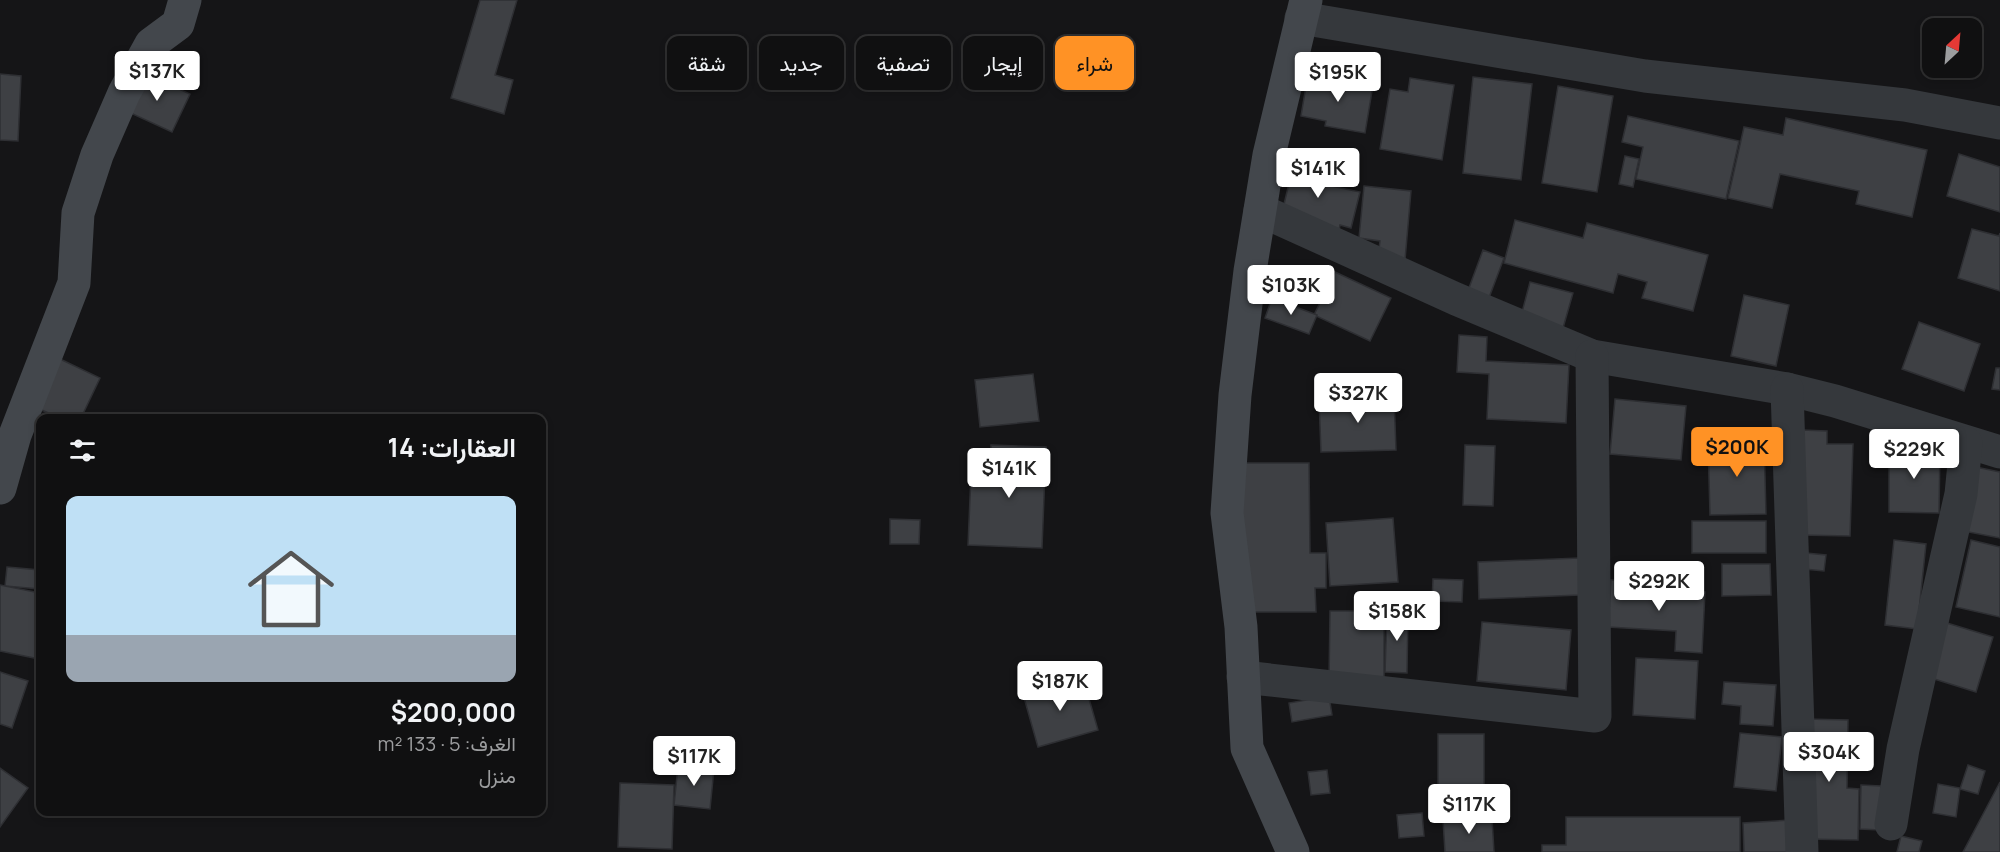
<!DOCTYPE html>
<html lang="ar">
<meta charset="utf-8">
<style>
body{margin:0;font-family:Manrope,Vazirmatn,sans-serif;background:#19191a;color:#f1f3f6;direction:rtl;height:100vh;display:flex;flex-direction:column;font-size:22px;white-space:nowrap}
*{box-sizing:border-box;margin:0}
p{font-size:20px;color:#9c9d9f}
.icon{flex:none;width:33px;height:33px;fill:none;stroke:currentColor;stroke-width:2;stroke-linecap:round;stroke-linejoin:round}
.map{position:relative;flex:1;overflow:hidden;direction:ltr}
.side{position:absolute;left:36px;top:414px;width:510px;height:402px;display:flex;flex-direction:column;background:#101011;border-radius:12px;box-shadow:0 3px 9px #0003,0 0 0 2px #303031;direction:rtl}
.side>*{flex:none}
.banner{position:absolute;left:564px;top:36px;width:570px;height:54px;direction:rtl;display:flex;gap:12px}
.needle{width:39px;rotate:26deg}
.controls{position:absolute;left:1922px;top:18px;display:grid;gap:12px}
.controls a{display:grid;place-items:center;width:60px;height:60px;border-radius:12px;background:#101011;box-shadow:0 3px 9px #0003,0 0 0 2px #303031;font-size:30px}
.price{position:absolute;translate:-50% -51px;padding:0 14px;border-radius:6px;background:#fff;color:#222;font-size:20px;line-height:39px;filter:drop-shadow(0 2px 3px #0008)}
.price::after{content:'';position:absolute;left:50%;top:36px;width:18px;height:14px;margin-left:-9px;background:inherit;clip-path:polygon(0 0,100% 0,50% 100%)}
.price.active{background:#ff9225;color:#111}
ul{padding:0;list-style:none}
li{display:grid;align-content:center;gap:12px;height:318px;padding:0 30px}
li+li{border-top:2px solid #303031}
li span{display:grid;place-items:center;height:186px;border-radius:12px;color:#555}
li>.icon{margin-inline-start:auto}
span .icon{width:108px;height:108px;fill:#fffc;stroke-width:1}
li b{font-size:26px}
h2{display:flex;justify-content:space-between;align-items:center;height:72px;padding:0 30px;font-size:26px}
.chip{padding:0 21px;border-radius:12px;background:#101011;box-shadow:0 3px 9px #0003,0 0 0 2px #303031;font-size:21px;line-height:54px}
.chip.active{background:#ff9225;color:#111}
.map>svg:first-child{display:block}
.building{fill:#3e4044;stroke:#2e2f33;stroke-width:1.5}
.lines{fill:none;stroke-linecap:round;stroke-linejoin:round}
.street{stroke:#35383c;stroke-width:33}
.secondary{stroke:#43474c;stroke-width:33}
</style>
<div class="map">
<svg width="2000" height="852" viewBox="0 0 2000 852">
<rect width="100%" height="100%" fill="#151517"/>
<g class="building">
<polygon points="480,0 517,0 495,75 513,80 504,114 451,98"/>
<polygon points="142,72 190,94 172,132 124,110"/>
<polygon points="0,74 21,76 18,141 0,140"/>
<polygon points="1308,74 1373,85 1365,133 1325,126 1326,121 1301,116"/>
<polygon points="1473,77 1532,84 1521,180 1463,173"/>
<polygon points="1410,78 1454,85 1442,160 1380,149 1390,89 1408,92"/>
<polygon points="1558,86 1613,96 1597,192 1542,183"/>
<polygon points="1628,116 1739,141 1726,199 1636,179 1643,147 1622,142"/>
<polygon points="1786,118 1927,150 1912,217 1856,204 1859,191 1780,174 1772,208 1728,198 1744,127 1783,135"/>
<polygon points="1959,154 2000,167 2000,212 1947,196"/>
<polygon points="1625,156 1639,159 1633,187 1619,184"/>
<polygon points="1295,158 1336,168 1331,186 1360,192 1351,228 1340,225 1338,236 1281,217"/>
<polygon points="1364,186 1411,191 1405,260 1378,257 1380,241 1359,238"/>
<polygon points="1515,220 1583,238 1587,223 1708,255 1693,311 1642,298 1647,282 1618,274 1613,293 1504,263"/>
<polygon points="1972,229 1999,236 2000,233 2000,291 1958,278"/>
<polygon points="1483,250 1504,258 1487,303 1466,296"/>
<polygon points="1335,272 1391,298 1370,341 1314,315"/>
<polygon points="1530,282 1573,293 1563,328 1521,316"/>
<polygon points="1744,295 1789,305 1776,366 1731,356"/>
<polygon points="1272,298 1317,315 1309,334 1265,318"/>
<polygon points="1919,322 1980,344 1964,391 1902,369"/>
<polygon points="1459,335 1487,337 1486,361 1569,365 1566,423 1487,419 1489,374 1457,372"/>
<polygon points="60,359 100,378 81,418 60,418 37,408"/>
<polygon points="1996,368 2000,368 2000,390 1992,389"/>
<polygon points="1033,374 1039,421 980,427 975,380"/>
<polygon points="1394,397 1396,450 1321,452 1319,399"/>
<polygon points="1615,399 1686,406 1681,460 1610,454"/>
<polygon points="1802,430 1827,431 1827,444 1853,444 1850,536 1799,535"/>
<polygon points="1764,440 1766,514 1710,515 1708,441"/>
<polygon points="991,445 1046,447 1042,548 968,545 971,475 990,476"/>
<polygon points="1465,445 1495,446 1493,506 1463,505"/>
<polygon points="1889,448 1940,449 1939,513 1889,512"/>
<polygon points="1240,463 1309,463 1310,553 1326,553 1326,588 1315,588 1316,612 1240,612"/>
<polygon points="1971,466 2000,472 2000,538 1958,530"/>
<polygon points="1393,518 1398,582 1330,586 1326,523"/>
<polygon points="890,519 920,520 919,544 890,544"/>
<rect x="1692" y="521" width="74" height="32"/>
<polygon points="1894,540 1926,544 1917,629 1885,625"/>
<polygon points="1971,540 2000,547 2000,617 1956,607"/>
<polygon points="1806,553 1826,555 1824,571 1804,569"/>
<polygon points="1579,558 1580,595 1479,599 1478,562"/>
<polygon points="1722,564 1770,564 1771,595 1722,596"/>
<polygon points="7,567 40,570 40,589 5,586"/>
<polygon points="1433,579 1463,580 1462,602 1432,601"/>
<polygon points="1611,580 1637,581 1636,587 1705,592 1702,653 1675,651 1676,631 1608,627"/>
<polygon points="0,585 40,593 39,659 0,651"/>
<polygon points="1330,611 1384,611 1384,681 1329,681"/>
<polygon points="1387,612 1408,612 1407,673 1385,672"/>
<polygon points="1482,622 1571,630 1566,690 1477,681"/>
<polygon points="1947,623 1993,637 1976,692 1931,678"/>
<polygon points="1636,658 1698,661 1695,719 1633,715"/>
<polygon points="0,672 28,681 12,728 0,724"/>
<polygon points="1083,678 1098,730 1038,747 1023,694"/>
<polygon points="1724,682 1776,685 1773,726 1740,724 1741,706 1722,704"/>
<polygon points="1329,696 1332,715 1292,722 1289,703"/>
<polygon points="1806,719 1848,720 1847,788 1859,789 1858,840 1804,839"/>
<polygon points="1740,733 1782,737 1776,791 1734,787"/>
<polygon points="1438,734 1484,734 1484,788 1438,787"/>
<polygon points="1968,765 1985,771 1978,794 1960,789"/>
<polygon points="678,766 714,769 710,809 674,805"/>
<polygon points="0,768 28,788 0,827"/>
<polygon points="1327,770 1330,793 1311,795 1308,772"/>
<polygon points="2000,782 2000,852 1963,852"/>
<polygon points="620,783 674,785 672,849 618,847"/>
<polygon points="1938,784 1960,788 1956,817 1933,813"/>
<polygon points="1861,785 1881,786 1880,830 1860,829"/>
<polygon points="1422,813 1424,836 1399,838 1397,815"/>
<polygon points="1566,817 1740,817 1740,852 1542,852 1542,845 1566,845"/>
<polygon points="1492,818 1494,852 1445,852 1443,820"/>
<polygon points="1790,820 1792,852 1744,852 1743,823"/>
<polygon points="1901,836 1922,841 1919,852 1897,852"/>
</g>
<g class="lines">
<g class="street">
<polyline points="1301,18 1645,76 1905,105 2000,123"/>
<polyline points="1260,210 1456,299 1592,356 1787,389 1835,401 2000,452"/>
<polyline points="1787,389 1802,852"/>
<polyline points="1243,677 1595,716 1592,356"/>
<polyline points="1891,824 1903,749 1961,494 1966,443"/>
</g>
<g class="secondary">
<polyline points="0,488 15,435 74,283 78,213 97,155 124,93 151,44 178,24 185,0"/>
<polyline points="1293,852 1247,748 1241,627 1227,513 1235,395 1250,271 1269,155 1306,0"/>
</g>
</g>
</svg>
<div class="controls">
<a><svg class="needle" viewBox="-14 -14 28 28"><path d="M0-13l5 13h-10z" fill="#e53935"/><path d="M0 13l5-13h-10z" fill="#9c9d9f"/></svg></a>
</div>
<b class="price" style="left:157px;top:102px">$137K</b>
<b class="price" style="left:1338px;top:103px">$195K</b>
<b class="price" style="left:1318px;top:199px">$141K</b>
<b class="price" style="left:1291px;top:316px">$103K</b>
<b class="price" style="left:1358px;top:424px">$327K</b>
<b class="price active" style="left:1737px;top:478px">$200K</b>
<b class="price" style="left:1914px;top:480px">$229K</b>
<b class="price" style="left:1009px;top:499px">$141K</b>
<b class="price" style="left:1659px;top:612px">$292K</b>
<b class="price" style="left:1397px;top:642px">$158K</b>
<b class="price" style="left:1060px;top:712px">$187K</b>
<b class="price" style="left:1829px;top:783px">$304K</b>
<b class="price" style="left:694px;top:787px">$117K</b>
<b class="price" style="left:1469px;top:835px">$117K</b>
<div class="banner">
<a class="chip active">شراء</a>
<a class="chip">إيجار</a>
<a class="chip">تصفية</a>
<a class="chip">جديد</a>
<a class="chip">شقة</a>
</div>
<section class="side">
<h2>العقارات: 14<svg class="icon" aria-label="filters" viewBox="0 0 24 24"><path d="M4 7h16M4 17h16"/><circle cx="9" cy="7" r="2"/><circle cx="15" cy="17" r="2"/></svg></h2>
<ul>
<li><span style="background:linear-gradient(#bfe0f5 75%,#9aa5b1 0)"><svg class="icon" aria-label="home" viewBox="0 0 24 24"><path d="M3 11l9-7 9 7M6 9v11h12V9"/></svg></span><div><b>$200,000</b><p>الغرف: 5 · 133 m²</p><p>منزل</p></div></li>
</ul>
</section>
</div>
